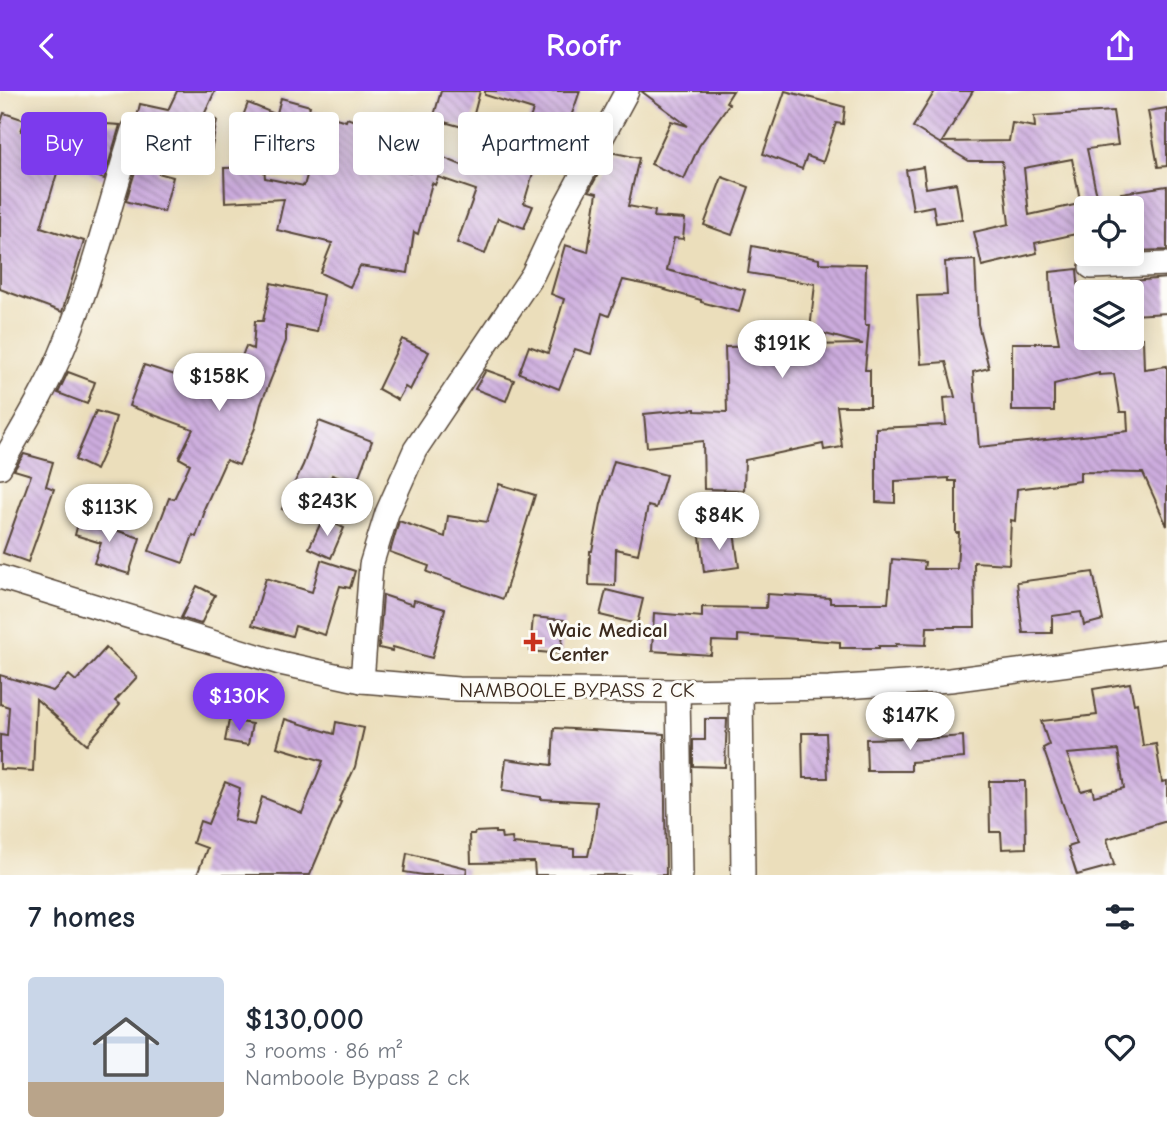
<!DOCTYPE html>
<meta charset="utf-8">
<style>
body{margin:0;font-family:"Comic Neue",sans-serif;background:#f2f2f3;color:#1f2937;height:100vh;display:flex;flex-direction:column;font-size:26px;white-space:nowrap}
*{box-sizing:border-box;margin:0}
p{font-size:23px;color:#747a83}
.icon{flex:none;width:38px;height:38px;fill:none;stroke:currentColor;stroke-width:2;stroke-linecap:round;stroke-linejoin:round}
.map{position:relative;height:784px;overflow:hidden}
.panel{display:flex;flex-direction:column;background:#fff;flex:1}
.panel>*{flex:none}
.hud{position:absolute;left:21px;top:21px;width:700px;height:63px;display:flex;gap:14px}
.fabs{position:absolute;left:1074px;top:105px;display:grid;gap:14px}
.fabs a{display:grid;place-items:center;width:70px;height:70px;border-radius:7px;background:#fff;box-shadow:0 4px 18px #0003;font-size:35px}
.price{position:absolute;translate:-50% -60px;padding:0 16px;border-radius:24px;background:#fff;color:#222;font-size:23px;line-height:46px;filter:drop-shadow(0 2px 4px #0008)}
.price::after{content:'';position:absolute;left:50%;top:42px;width:21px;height:16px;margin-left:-10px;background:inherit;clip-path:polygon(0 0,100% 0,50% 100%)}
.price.selected{background:#7c3aed;color:#fff}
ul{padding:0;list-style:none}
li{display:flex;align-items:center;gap:21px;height:175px;padding:0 28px}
li span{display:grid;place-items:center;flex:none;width:196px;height:140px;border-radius:7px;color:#555}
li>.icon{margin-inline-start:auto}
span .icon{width:84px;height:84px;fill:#fffc;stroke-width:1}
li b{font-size:30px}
h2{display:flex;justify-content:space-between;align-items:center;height:84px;padding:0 28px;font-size:30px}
.pill{padding:0 24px;border-radius:7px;background:#fff;box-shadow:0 4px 18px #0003;font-size:24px;line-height:63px}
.pill.selected{background:#7c3aed;color:#fff}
header{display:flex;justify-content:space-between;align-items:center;height:91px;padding:0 28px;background:#7c3aed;color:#fff;font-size:32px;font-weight:800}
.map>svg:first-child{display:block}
.building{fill:url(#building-back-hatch);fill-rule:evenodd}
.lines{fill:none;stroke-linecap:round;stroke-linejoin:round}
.minor-casing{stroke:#554536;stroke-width:26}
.minor{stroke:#fff;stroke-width:23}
.poi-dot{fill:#c8321e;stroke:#fdfcf7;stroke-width:2.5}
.labels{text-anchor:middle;stroke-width:6;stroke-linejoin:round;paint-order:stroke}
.poi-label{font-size:21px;font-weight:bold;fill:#3b2a1e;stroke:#fdfcf7;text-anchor:start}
.street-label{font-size:21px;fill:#3b2a1e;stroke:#fdfcf7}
</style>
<header><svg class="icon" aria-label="back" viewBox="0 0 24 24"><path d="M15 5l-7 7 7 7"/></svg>Roofr<svg class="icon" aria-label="share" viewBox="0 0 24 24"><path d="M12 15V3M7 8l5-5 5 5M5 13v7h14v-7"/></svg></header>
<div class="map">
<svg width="1167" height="784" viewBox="0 0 1167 784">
<defs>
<pattern id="building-back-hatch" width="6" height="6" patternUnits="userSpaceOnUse" patternTransform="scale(1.75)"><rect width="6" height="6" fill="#ccacde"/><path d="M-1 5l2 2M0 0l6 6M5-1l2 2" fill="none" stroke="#a78cb3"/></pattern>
</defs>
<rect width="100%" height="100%" fill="#fdfcf7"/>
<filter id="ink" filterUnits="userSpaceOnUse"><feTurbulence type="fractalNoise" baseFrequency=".0143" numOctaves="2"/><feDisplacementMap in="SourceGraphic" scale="14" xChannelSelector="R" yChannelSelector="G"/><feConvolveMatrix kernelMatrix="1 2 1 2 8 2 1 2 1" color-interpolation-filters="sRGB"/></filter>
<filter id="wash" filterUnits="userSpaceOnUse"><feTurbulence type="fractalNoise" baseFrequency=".00686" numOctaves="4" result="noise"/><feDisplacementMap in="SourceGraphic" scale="28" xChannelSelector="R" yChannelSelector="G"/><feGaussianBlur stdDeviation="1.57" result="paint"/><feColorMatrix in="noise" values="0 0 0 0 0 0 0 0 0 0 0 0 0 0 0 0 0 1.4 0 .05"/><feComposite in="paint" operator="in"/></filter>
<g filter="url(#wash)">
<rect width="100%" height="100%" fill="#ebdebb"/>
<g id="blocks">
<g class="building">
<polygon points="177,0 215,0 203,26 217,29 211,61 166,51 158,82 173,86 164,121 126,110 147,42 144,30 137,26 140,13 168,19"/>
<polygon points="441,0 480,0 470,38 433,28"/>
<polygon points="485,0 580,0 555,71 538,65 524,112 533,115 524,137 498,127 485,163 457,152 476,99 438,86 435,94 432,92 418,143 414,141 408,182 360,175 350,196 320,182 332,152 277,139 284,108 225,111 224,77 264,76 265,87 304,95 310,74 318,73 311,70 316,51 303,48 305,41 274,33 281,7 310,15 309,19 346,30 347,27 368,35 367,39 379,43 370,75 410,82 420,57 466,76 470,64 512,78 533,19 485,4"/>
<polygon points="641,0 733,0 726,11 729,13 699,55 684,88 651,73 671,30 688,35"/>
<polygon points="785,0 845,16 843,33 836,32 823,71 807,65 802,78 763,63"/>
<polygon points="935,0 973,0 942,51 1009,50 1012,32 1035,36 1034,25 1113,20 1118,54 1087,58 1099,115 1082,119 1072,68 1024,77 1029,124 1079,113 1085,141 1035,152 1037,162 982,175 974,141 1009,133 1002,70 969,70 913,36"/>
<polygon points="248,12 275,23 264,52 237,41"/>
<polygon points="1167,17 1167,75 1158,76 1148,20"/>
<polygon points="4,22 25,29 21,40 70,55 74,44 105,55 106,33 120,34 104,88 60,72 41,136 84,150 62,221 0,198 0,34"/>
<polygon points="610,61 639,67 628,115 655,120 654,126 685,128 683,148 674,147 667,179 745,199 739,221 701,211 701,209 665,199 666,198 623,189 609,225 602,222 591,263 575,258 559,298 519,282 529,255 548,262 564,208 551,203 565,154 588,161 597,102 589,100"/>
<polygon points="923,76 926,97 956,92 962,128 936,132 933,115 913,119 906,79"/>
<polygon points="722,86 749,96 732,144 704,134"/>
<polygon points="1167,95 1167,159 1132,160 1132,117 1124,117 1121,102"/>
<polygon points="752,155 819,168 819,172 866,173 865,234 869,234 865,279 870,279 870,315 837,315 842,356 824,359 823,353 745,369 744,399 704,398 703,350 647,356 644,323 695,318 695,320 727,321 725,256 773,255 773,259 808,260 808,254 863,253 810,239 815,193 748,182"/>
<polygon points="975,169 978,233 989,277 973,281 979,356 1128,340 1127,321 1120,321 1114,283 1099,284 1099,282 1054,293 1054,320 1012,320 1012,252 1059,252 1051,210 1050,181 1077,178 1079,204 1087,203 1087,252 1111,247 1143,247 1144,278 1167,275 1167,435 1143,382 1080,381 1080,390 1017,398 1015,430 1011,429 1009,473 974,471 975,536 927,536 926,554 896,553 896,555 879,555 879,557 840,557 840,551 738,544 738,551 712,550 711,564 652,560 654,522 702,526 702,516 766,517 767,503 830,507 830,512 888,512 892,468 925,471 924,478 957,478 959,442 956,442 956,390 949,390 949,387 895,390 895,412 876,411 876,337 946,334 944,307 955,306 946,271 921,273 917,205 947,204 945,171"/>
<polygon points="1167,187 1167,222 1132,224 1132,190"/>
<polygon points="271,192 324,204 317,241 286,235 286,250 261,313 255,337 239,374 226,369 203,420 205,420 196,446 193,444 183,472 149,460 169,407 174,408 190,373 179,367 193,338 129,315 144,274 228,301 246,255 253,258 255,230 263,230"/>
<polygon points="402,248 429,261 410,299 405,296 398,309 378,298"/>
<polygon points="486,279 514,289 506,310 475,298"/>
<polygon points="68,281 95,291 87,313 58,302"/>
<polygon points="96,320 116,326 109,350 96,379 75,369"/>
<polygon points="319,330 372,350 356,393 332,384 312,431 282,418 303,374"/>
<polygon points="24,363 53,371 46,395 54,398 28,471 3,462 31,384 14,379"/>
<polygon points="614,370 666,384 656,417 648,415 638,463 616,458 615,495 589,494 590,460 592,460 601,413"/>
<polygon points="499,393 535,404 503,508 427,481 429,475 390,461 399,430 445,446 448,425 487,431"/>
<polygon points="81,421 99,426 97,433 140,447 129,483 94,472 101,452 75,444"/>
<polygon points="323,427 344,437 331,467 309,457"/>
<polygon points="734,441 739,476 704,481 700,445"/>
<polygon points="321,469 355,480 350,497 340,495 325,544 295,535 292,545 252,534 266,487 312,501"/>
<polygon points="1093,481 1103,529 1084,534 1081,521 1052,525 1052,542 1023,542 1017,491"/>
<polygon points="197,495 215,504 201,533 181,527"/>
<polygon points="606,499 643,508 637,533 600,524"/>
<polygon points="383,504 413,514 414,509 445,518 432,567 393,556 392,560 379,557"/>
<polygon points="533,526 564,529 561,563 530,560"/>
<polygon points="106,557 137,586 115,610 120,614 87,653 36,608 33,680 0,678 0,644 7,645 9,616 0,613 0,584 53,600 69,584 76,590"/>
<path d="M1130,592L1134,613L1137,612L1143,655L1156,653L1162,691L1167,690V730L1107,748L1114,774L1077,784L1068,756L1077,753L1043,657L1049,654L1041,630L1097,624L1093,598ZM1118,659L1124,697L1094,705L1092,697L1081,700L1067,663Z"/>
<polygon points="285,628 334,643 336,631 364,637 355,676 339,710 341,711 310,784 197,784 207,757 193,752 200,730 208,733 225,691 240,697 234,729 254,734 262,706 302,722 323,670 277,656"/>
<polygon points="705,628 727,628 725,676 693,675 693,649 705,649"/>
<polygon points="229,629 252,633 248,654 225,650"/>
<polygon points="554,637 664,643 666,784 535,784 534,771 471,772 470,743 474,743 475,741 495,740 495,742 501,742 502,748 512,747 513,753 574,758 574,765 588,765 594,738 597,711 541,708 541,706 502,700 506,668 552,674"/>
<polygon points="802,642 826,642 828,687 803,687"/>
<polygon points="963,645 964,667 911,671 911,680 867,680 866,648 910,647 910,649"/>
<polygon points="989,690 1025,690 1026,757 1002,758 1001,741 990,741"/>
<polygon points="407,762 467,777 466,784 423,784 404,781"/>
</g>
</g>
</g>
<g filter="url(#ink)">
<use href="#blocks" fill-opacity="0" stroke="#554536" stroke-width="2"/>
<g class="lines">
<g class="minor-casing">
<g id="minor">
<polyline points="1091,176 1167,173"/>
<path d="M0,376C23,336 48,296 65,253C93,184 111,110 133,39"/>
<polyline points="0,486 280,572 362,590 458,598 678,600 829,597 950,589 1167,560"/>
<polyline points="362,590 371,474 387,422 415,359 533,183 563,119 627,0"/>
<polyline points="741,599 743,784"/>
<polyline points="678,600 681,784"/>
</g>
</g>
<use href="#minor" class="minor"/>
</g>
</g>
<path class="poi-dot" d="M529.5 540.5h7v7h7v7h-7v7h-7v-7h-7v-7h7z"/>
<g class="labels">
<g class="poi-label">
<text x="549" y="546">Waic Medical<tspan x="549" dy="24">Center</tspan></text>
</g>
<g class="street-label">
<text x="577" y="606">NAMBOOLE BYPASS 2 CK</text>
</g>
</g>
</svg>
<div class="fabs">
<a><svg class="icon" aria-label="locate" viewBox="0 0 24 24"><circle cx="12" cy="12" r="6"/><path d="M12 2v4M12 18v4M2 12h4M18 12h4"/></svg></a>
<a><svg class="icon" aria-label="layers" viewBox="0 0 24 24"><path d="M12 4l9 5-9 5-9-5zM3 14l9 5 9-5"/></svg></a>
</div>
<b class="price" style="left:782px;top:289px">$191K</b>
<b class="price" style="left:219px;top:322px">$158K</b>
<b class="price" style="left:327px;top:447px">$243K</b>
<b class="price" style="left:109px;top:453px">$113K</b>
<b class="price" style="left:719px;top:461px">$84K</b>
<b class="price selected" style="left:239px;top:642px">$130K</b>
<b class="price" style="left:910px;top:661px">$147K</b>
<div class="hud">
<a class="pill selected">Buy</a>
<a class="pill">Rent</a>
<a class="pill">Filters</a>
<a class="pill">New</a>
<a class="pill">Apartment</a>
</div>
</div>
<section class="panel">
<h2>7 homes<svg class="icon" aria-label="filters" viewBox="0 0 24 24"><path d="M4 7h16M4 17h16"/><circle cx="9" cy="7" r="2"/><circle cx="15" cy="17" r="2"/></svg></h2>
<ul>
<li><span style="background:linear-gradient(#c9d6e8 75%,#b9a48a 0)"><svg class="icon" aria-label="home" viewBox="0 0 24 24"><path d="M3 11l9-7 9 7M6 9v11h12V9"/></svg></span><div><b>$130,000</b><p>3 rooms · 86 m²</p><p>Namboole Bypass 2 ck</p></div><svg class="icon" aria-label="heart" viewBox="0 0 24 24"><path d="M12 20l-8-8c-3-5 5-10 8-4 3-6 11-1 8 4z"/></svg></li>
</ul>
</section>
